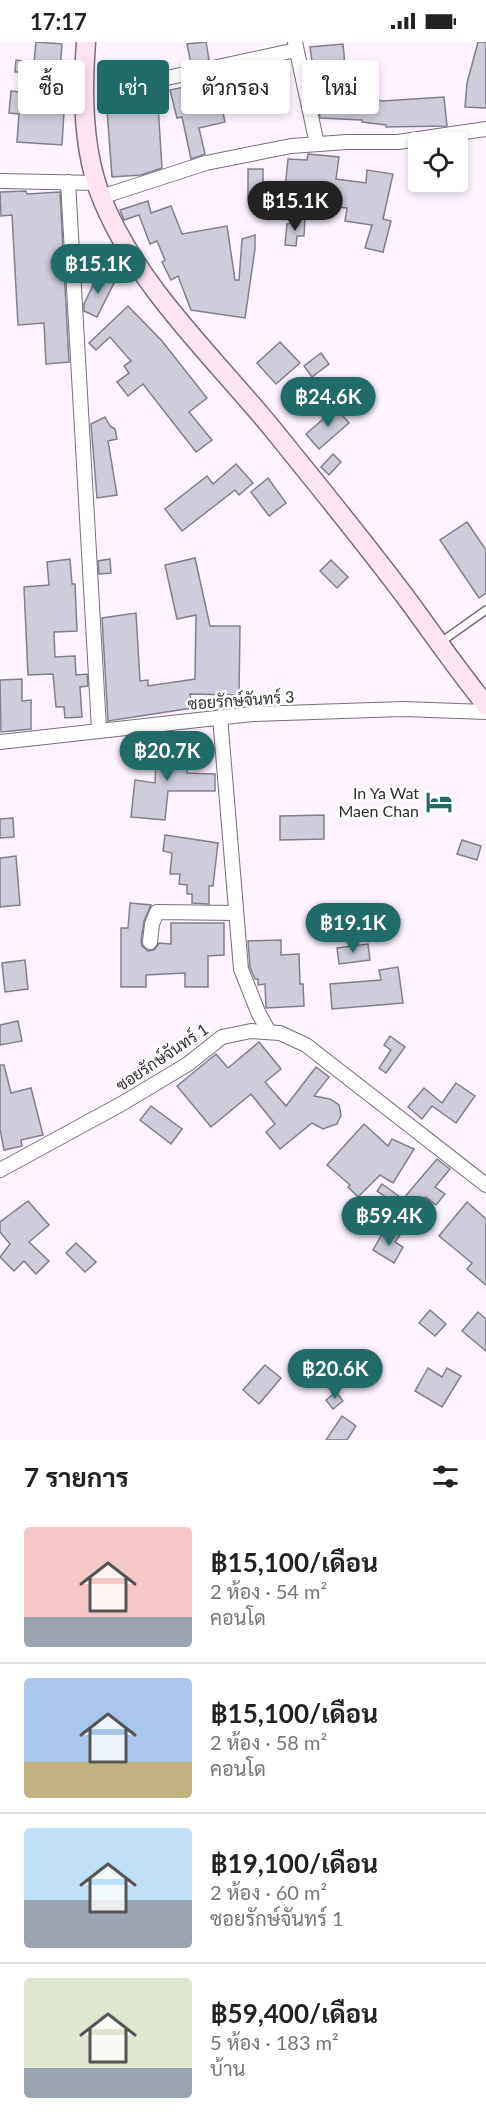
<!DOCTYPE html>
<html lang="th">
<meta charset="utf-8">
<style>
body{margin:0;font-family:Lato,Sarabun,sans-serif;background:#f6f6f6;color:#222;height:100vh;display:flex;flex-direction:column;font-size:22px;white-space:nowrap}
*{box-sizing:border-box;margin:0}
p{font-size:20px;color:#767676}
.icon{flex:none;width:33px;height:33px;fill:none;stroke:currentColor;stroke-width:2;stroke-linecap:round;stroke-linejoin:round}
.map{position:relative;height:1398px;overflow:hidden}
.details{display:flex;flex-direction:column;background:#fff;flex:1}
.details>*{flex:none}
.banner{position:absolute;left:18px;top:18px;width:450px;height:54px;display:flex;gap:12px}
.buttons{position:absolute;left:408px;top:90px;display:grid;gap:12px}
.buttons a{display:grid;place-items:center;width:60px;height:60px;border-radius:6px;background:#fff;box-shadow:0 3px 9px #0003;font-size:30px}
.price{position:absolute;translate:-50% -51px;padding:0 14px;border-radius:21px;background:#206b67;color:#fff;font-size:20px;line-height:39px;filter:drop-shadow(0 2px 3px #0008)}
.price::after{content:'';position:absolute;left:50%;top:36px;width:18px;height:14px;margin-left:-9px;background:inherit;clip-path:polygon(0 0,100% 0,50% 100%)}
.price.selected{background:#222;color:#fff}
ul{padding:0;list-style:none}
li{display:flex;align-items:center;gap:18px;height:150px;padding:0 24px}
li+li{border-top:2px solid #e0e0e0}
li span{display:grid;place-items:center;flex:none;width:168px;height:120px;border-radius:6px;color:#555}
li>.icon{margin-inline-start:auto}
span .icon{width:72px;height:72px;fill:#fffc;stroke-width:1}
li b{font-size:26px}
h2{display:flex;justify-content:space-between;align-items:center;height:72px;padding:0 24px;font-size:26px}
.tag{padding:0 21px;border-radius:6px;background:#fff;box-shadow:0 3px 9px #0003;font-size:21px;line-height:54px}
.tag.selected{background:#206b67;color:#fff}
.status{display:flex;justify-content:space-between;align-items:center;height:42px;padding:0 30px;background:#fff;direction:ltr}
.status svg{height:16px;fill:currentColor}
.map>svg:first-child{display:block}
.building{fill:#cfccdb;stroke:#827f8d;stroke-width:1.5}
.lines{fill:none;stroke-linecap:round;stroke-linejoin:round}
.lane-casing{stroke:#796f7b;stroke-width:10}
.street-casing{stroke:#796f7b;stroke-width:16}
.secondary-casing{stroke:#796f7b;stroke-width:21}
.lane{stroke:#fff;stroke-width:7}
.street{stroke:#fff;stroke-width:14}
.secondary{stroke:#fee4f1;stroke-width:18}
.labels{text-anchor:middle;stroke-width:5;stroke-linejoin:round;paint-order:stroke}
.street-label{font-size:16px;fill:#322d32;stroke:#fff}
.poi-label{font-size:16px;fill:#322d32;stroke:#fff;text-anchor:end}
</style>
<div class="status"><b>17:17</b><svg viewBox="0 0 49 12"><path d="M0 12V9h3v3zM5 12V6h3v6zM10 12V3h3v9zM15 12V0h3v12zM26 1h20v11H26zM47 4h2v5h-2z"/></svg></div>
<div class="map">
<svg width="486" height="1398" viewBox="0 0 486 1398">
<rect width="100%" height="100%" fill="#fdf4ff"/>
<g class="building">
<polygon points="36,0 62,2 58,53 65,53 62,103 17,100 19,72 9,71 11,49 20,50 22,30 15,30 16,18 34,20"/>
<polygon points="206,0 209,18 191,22 187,2"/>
<polygon points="478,0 486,0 486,66 465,65 467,41"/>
<polygon points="343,2 346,34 351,33 356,53 382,59 444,55 447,84 386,85 386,83 362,80 362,78 320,76 310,5"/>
<polygon points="229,32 236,63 222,66 225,80 199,86 205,112 191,117 182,75 177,76 170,48 194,43 193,39"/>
<polygon points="158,63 162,126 141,133 112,135 107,68"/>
<polygon points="308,112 339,115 336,137 366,141 367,128 393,132 383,177 391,179 383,210 365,206 372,183 345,179 347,166 329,164 328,172 309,170 311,159 284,156 288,117 307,118"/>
<polygon points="248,127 263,127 263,158 248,157"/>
<polygon points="26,149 27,152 60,150 69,320 46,322 44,281 18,283 12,173 1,174 0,150"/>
<polygon points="148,159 151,171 171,164 182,192 227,184 235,238 239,238 242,197 255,193 255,207 245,276 191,268 178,234 171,238 162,220 165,218 157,199 150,202 139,173 124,178 120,168"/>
<polygon points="305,176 304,194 297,194 296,204 285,203 287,182"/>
<polygon points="99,231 115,239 97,275 84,269 84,262"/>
<polygon points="128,264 162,299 207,356 189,370 212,398 196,410 143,342 128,354 117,340 129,331 124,324 131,319 110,295 96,308 89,301"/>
<polygon points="280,300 300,321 276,342 257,321"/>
<polygon points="321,311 329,322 312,335 304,324"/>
<polygon points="336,366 349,381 319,407 306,392"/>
<polygon points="105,375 110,384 115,387 117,397 108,399 117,453 97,456 91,382"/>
<polygon points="333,412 341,420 329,433 321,425"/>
<polygon points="236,422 253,441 239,453 235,448 182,489 165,467 207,434 213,442"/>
<polygon points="268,436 286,461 269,474 251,450"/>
<polygon points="467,480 486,508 486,551 479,556 440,498"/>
<polygon points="195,516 210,584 240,584 239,653 190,652 192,666 108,679 102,576 136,571 140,639 148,638 148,644 195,637 196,573 177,577 165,523"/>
<polygon points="70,517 72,542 75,542 77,589 54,590 55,615 75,614 76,633 87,632 88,644 80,645 82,675 65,676 64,665 56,665 53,632 28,633 24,545 49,543 47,520"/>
<polygon points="110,517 111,531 99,532 98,519"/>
<polygon points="331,518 348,535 337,546 320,529"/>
<polygon points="22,637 22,659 31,658 31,687 1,690 0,638"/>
<polygon points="157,694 173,694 172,713 188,714 187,731 215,732 215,749 168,749 165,778 131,775 135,738 155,741"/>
<polygon points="324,773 324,797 280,798 280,774"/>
<polygon points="13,776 14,795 0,796 0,777"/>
<polygon points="165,793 218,801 213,844 209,844 209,862 192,861 192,852 187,852 187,843 179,842 180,832 170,832 172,811 163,809"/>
<polygon points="462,798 481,804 477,818 457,812"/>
<polygon points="16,814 20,863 0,865 0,816"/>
<polygon points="130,861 151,863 144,879 141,899 142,904 148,909 154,908 159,901 171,902 171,881 224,881 224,913 208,914 208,945 185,945 185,931 146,933 146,945 121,945 121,886 128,886"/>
<polygon points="281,898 281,913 299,912 300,942 303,942 304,964 266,966 265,942 258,943 258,937 255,937 250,925 248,899"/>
<polygon points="368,902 370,918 339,922 337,906"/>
<polygon points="25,918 28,947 5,950 2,921"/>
<polygon points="398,925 403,961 332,967 330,942 381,938 379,928"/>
<polygon points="18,979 22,999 0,1003 0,983"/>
<polygon points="390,994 405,1005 386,1031 379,1026 391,1008 384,1003"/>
<polygon points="259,1000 281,1027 265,1040 286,1064 316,1025 329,1035 314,1054 330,1057 339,1063 341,1073 337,1082 323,1087 312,1081 280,1107 266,1090 275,1082 251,1052 211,1085 177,1044 216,1012 228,1026"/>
<polygon points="0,1023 4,1023 11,1051 31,1046 43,1093 21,1098 22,1104 4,1108 0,1087"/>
<polygon points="456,1041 475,1054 456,1081 432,1064 422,1077 408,1065 424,1046 442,1061"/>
<polygon points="151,1064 182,1087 171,1102 140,1078"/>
<polygon points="364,1082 388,1104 392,1097 414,1107 393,1141 380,1133 358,1155 348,1145 350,1143 327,1123"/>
<polygon points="437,1117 450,1127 435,1145 445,1152 436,1163 426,1155 408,1172 396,1163 392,1168 383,1161 387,1156 377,1149 382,1142 403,1157"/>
<polygon points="28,1159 49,1183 29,1200 49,1219 36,1232 24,1219 14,1229 0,1215 10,1202 0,1190 0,1180"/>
<polygon points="467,1160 486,1177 486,1243 467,1227 472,1221 439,1194"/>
<polygon points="392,1188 400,1193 395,1200 403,1205 394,1221 373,1208 382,1192 388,1195"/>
<polygon points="76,1201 96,1220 85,1230 66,1211"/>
<polygon points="430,1268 446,1282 435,1294 419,1281"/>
<polygon points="478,1270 486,1277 486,1309 462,1289"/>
<polygon points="265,1323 281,1336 259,1362 243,1348"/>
<polygon points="428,1326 442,1335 447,1326 461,1334 442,1365 415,1349"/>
<polygon points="336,1350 343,1359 333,1367 326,1358"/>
<polygon points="342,1374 356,1384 347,1398 326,1398"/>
</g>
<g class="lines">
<g class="lane-casing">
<polyline id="lane" points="441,600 486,568"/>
</g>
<g class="street-casing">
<g id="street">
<polyline points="295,0 317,102"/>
<polyline points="162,37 296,8"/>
<polyline points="0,139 97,141"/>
<polyline points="68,140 99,687"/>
<polyline points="101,155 206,121 291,104 347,100 398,100 486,87"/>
<polyline points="220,675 241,927 258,970 269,990"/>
<polyline points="0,700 252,672 403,667 486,670"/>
<polyline points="150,900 152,882 157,870 235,871"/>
<polyline points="0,1128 123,1061 188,1022 222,995 251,989 280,991 306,1003 486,1143"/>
</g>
</g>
<g class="secondary-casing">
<path id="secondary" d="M86,0C82,50 83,111 102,157C138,246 215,316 275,390C320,446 367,503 410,561C435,595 459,630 486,663"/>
</g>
<use href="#lane" class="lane"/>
<use href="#street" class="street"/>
<use href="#secondary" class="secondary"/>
</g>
<defs>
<g id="hotel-bare" transform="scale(2.07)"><path d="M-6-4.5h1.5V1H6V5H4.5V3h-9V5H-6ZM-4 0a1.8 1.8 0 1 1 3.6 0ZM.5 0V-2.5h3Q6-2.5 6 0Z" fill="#206b67" stroke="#fff" stroke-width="2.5" paint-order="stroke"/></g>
</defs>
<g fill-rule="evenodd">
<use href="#hotel-bare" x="439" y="760"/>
</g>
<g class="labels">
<g class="street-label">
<text transform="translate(241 658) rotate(-4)" y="6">ซอยรักษ์จันทร์ 3</text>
<text transform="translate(162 1015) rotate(-34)" y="6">ซอยรักษ์จันทร์ 1</text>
</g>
<g class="poi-label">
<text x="419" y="757">In Ya Wat<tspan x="419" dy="18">Maen Chan</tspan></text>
</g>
</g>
</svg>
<div class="buttons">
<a><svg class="icon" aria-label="locate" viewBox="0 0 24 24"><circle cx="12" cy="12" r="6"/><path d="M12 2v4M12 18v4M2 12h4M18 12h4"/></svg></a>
</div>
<b class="price selected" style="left:295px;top:190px">฿15.1K</b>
<b class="price" style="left:98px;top:253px">฿15.1K</b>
<b class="price" style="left:328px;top:386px">฿24.6K</b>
<b class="price" style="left:167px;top:740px">฿20.7K</b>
<b class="price" style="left:353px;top:912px">฿19.1K</b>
<b class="price" style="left:389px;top:1205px">฿59.4K</b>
<b class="price" style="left:335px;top:1358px">฿20.6K</b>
<div class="banner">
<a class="tag">ซื้อ</a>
<a class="tag selected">เช่า</a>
<a class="tag">ตัวกรอง</a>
<a class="tag">ใหม่</a>
</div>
</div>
<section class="details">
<h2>7 รายการ<svg class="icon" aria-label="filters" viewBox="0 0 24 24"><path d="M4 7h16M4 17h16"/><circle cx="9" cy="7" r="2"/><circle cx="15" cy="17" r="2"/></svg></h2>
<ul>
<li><span style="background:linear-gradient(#f6c9c9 75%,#9aa5b1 0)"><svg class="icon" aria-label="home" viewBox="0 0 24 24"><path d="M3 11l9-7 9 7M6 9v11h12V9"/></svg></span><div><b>฿15,100/เดือน</b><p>2 ห้อง · 54 m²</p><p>คอนโด</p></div></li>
<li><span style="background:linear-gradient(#a9c7e8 70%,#c2b280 0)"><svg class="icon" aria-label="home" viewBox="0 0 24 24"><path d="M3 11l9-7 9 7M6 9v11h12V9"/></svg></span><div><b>฿15,100/เดือน</b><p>2 ห้อง · 58 m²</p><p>คอนโด</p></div></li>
<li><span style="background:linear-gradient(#bfe0f5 60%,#9aa5b1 0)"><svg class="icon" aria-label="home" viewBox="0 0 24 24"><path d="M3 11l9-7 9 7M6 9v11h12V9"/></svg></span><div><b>฿19,100/เดือน</b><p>2 ห้อง · 60 m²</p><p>ซอยรักษ์จันทร์ 1</p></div></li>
<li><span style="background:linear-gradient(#dfe7d0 75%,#9aa5b1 0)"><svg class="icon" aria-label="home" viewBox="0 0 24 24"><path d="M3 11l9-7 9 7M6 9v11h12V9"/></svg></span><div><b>฿59,400/เดือน</b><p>5 ห้อง · 183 m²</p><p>บ้าน</p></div></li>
</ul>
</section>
